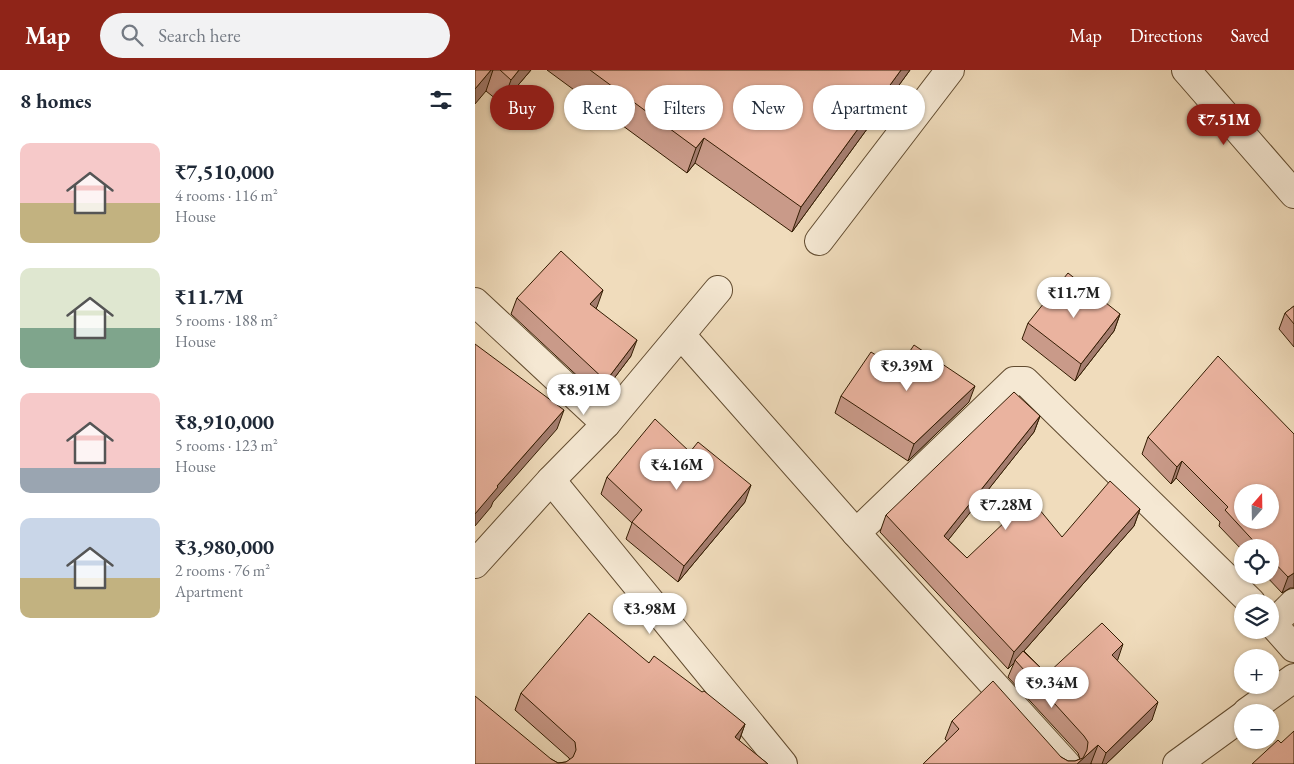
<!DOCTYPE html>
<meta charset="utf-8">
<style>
body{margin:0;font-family:"EB Garamond",serif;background:#f2f2f3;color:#1f2937;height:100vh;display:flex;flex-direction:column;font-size:19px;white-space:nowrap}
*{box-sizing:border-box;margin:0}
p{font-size:16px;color:#747a83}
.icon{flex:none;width:28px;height:28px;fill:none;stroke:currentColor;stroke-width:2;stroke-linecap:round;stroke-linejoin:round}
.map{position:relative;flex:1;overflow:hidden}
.sheet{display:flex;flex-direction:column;background:#fff;width:475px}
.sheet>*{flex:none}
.guide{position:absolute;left:15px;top:15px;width:475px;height:45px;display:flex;gap:10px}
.needle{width:32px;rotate:20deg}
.tools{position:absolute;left:759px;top:414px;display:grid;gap:10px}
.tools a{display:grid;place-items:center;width:45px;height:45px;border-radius:50%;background:#fff;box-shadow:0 1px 4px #0004;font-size:25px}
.price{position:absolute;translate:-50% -42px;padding:0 11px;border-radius:18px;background:#fff;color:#222;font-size:16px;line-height:32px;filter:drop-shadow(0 1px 2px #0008)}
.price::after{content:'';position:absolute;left:50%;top:30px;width:15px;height:11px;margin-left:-8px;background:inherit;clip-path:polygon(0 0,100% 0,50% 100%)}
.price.on{background:#8f2418;color:#fff}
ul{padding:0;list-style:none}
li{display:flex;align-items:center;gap:15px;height:125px;padding:0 20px}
li span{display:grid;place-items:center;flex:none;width:140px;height:100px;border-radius:10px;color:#555}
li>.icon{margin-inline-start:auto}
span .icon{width:60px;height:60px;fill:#fffc;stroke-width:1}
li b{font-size:21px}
h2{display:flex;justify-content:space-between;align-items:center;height:60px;padding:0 20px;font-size:21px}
.chip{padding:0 18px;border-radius:22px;background:#fff;box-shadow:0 1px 4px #0004;font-size:18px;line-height:45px}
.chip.on{background:#8f2418;color:#fff}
header{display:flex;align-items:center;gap:30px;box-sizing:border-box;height:70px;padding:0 25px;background:#8f2418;color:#fff}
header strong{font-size:24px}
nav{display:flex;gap:28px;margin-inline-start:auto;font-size:18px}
.search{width:350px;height:45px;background:#f2f2f3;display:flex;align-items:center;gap:12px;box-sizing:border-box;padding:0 18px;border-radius:28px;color:#747a83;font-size:19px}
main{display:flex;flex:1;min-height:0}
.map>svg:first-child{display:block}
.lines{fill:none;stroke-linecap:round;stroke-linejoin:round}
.minor-casing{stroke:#624c30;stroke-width:30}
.minor{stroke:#f5e8d3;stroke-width:28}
.wall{fill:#c99a89;stroke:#331c02}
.shaded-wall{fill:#a47d6f;stroke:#331c02}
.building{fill:#eab39f;stroke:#331c02;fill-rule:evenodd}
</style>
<header>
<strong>Map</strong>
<div class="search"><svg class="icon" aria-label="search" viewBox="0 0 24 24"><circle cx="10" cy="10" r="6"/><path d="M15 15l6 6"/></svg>Search here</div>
<nav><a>Map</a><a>Directions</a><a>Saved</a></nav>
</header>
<main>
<section class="sheet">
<h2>8 homes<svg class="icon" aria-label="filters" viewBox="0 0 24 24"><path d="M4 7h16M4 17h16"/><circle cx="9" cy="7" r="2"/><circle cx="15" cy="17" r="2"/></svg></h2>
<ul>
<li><span style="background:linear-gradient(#f6c9c9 60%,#c2b280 0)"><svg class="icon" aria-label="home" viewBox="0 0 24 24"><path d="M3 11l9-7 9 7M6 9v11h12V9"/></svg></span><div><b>₹7,510,000</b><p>4 rooms · 116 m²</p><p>House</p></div></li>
<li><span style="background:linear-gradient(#dfe7d0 60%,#7fa58c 0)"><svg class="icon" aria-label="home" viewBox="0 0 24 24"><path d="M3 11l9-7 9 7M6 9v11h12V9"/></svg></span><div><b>₹11.7M</b><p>5 rooms · 188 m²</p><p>House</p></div></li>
<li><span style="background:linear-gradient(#f6c9c9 75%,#9aa5b1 0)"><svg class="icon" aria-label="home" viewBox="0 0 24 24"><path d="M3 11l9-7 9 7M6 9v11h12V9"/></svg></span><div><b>₹8,910,000</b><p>5 rooms · 123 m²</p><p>House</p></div></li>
<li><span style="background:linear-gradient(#c9d6e8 60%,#c2b280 0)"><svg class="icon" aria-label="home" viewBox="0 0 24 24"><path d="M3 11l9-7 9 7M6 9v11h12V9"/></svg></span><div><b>₹3,980,000</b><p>2 rooms · 76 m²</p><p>Apartment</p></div></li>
</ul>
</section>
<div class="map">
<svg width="819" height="694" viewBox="0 0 819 694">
<rect width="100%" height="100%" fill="#f0dcbc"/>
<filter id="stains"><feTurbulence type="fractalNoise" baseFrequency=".004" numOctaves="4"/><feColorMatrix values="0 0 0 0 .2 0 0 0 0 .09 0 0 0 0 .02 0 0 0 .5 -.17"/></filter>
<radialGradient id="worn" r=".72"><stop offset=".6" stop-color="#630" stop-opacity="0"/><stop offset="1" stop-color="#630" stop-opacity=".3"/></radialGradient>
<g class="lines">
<g class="minor-casing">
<g id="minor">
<polyline points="711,0 819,124"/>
<polyline points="344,171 475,0"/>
<polyline points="0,232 131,354"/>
<polyline points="206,265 381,463 591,694"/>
<polyline points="76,410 308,694"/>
<polyline points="381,463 539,311 550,311 776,532"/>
<polyline points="0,494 76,410 131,354 243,220"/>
<polyline points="795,551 819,578"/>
<polyline points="798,554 819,533"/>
<polyline points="772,642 819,608"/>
<polyline points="702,694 768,646"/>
</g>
</g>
<use href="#minor" class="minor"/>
</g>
<g class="wall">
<polygon points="0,0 56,0 27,34 11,21"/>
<polygon points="72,0 435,0 317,162 220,93 212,103"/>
<polygon points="42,228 122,237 121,238 156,286 125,327 36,244"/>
<polygon points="819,236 819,277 804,259 810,243"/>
<polygon points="645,244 639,261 600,311 547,269 553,253"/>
<polygon points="423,299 494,332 433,391 360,343 366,326"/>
<polygon points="565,346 559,362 473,470 492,488 587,467 665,439 659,456 549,581 572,604 642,590 677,650 631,694 617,694 616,693 448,694 472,671 470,669 477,651 586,687 593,691 600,691 605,689 603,683 533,607 539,593 533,599 405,462 411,445"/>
<polygon points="819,364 815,518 807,523 790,505 795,505 795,478 768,478 768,481 744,456 745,452 701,408 696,414 667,384 673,367"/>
<polygon points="215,382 270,432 203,512 151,469 157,453 126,424 132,407"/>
<polygon points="174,593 270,654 264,671 293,694 0,694 76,689 83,693 91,692 95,690 94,688 40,640 46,623"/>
</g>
<g class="shaded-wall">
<polygon points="16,0 18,0 11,21 0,34 0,19"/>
<polygon points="44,0 56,0 27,34 36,10"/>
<polygon points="426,0 435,0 317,162 326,137"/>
<polygon points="229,68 220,93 212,103 221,78"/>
<polygon points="128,220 122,237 109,251 115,234"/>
<polygon points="645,244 639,261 600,311 606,294"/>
<polygon points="162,270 156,286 125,327 131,311"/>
<polygon points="500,316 494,332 433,391 439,374"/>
<polygon points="89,340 82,359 18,432 16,437 0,456 0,444 22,416"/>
<polygon points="565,346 559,362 463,483 469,466"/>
<polygon points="707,391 701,408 696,414 702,397"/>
<polygon points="276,415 270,432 203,512 209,496"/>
<polygon points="665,439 659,456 541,590 540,590 539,593 533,599 539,582"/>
<polygon points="819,503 819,518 815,518 807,523 813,507"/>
<polygon points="648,574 642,592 637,585"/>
<polygon points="683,632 677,650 631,694 627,694 631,683"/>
<polygon points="270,654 264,671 260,667"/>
<polygon points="623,675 616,693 615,694 602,694"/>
</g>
<g class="building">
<polygon points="0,0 16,0 0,19"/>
<polygon points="25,0 44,0 36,10"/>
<polygon points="115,0 426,0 326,137 229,68 221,78"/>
<polygon points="86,181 128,220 115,234 162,270 131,311 42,228"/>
<polygon points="593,203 645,244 606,294 553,253"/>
<polygon points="819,236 819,254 810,243"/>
<polygon points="0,274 89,340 22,416 23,417 0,444"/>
<polygon points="439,275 500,316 439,374 366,326 396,282 423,299"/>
<path d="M743,286L819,364V503L813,507L795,488V478H785L750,440L753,437L707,391L702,397L673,367ZM768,422H795V450H768Z"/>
<polygon points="539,322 565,346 469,466 492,488 555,428 587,467 635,411 665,439 539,582 411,445"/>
<polygon points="180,349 215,382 223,372 276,415 209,496 157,452 167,440 132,407"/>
<polygon points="114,543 174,593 179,586 227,622 229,621 270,654 260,667 293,694 0,694 0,626 76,689 83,693 91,692 98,687 101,680 100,672 46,623"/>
<polygon points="627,553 648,574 637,585 683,632 631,683 623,675 602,694 448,694 484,659 477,651 518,611 586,687 593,691 600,691 608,688 612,680 613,672 609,666 540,590 548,581 572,604"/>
<polygon points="819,661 819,694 777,694 803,670 806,673"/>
</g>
<rect width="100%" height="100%" filter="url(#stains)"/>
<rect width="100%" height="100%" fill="url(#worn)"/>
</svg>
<div class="tools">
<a><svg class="needle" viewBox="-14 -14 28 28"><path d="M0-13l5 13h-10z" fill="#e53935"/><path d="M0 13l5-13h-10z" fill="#747a83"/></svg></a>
<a><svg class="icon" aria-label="locate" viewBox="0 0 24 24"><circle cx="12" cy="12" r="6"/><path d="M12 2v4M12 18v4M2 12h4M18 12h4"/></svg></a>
<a><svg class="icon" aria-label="layers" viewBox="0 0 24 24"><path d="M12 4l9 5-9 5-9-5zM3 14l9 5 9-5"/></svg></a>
<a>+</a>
<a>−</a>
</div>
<b class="price on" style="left:749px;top:76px">₹7.51M</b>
<b class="price" style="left:599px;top:249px">₹11.7M</b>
<b class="price" style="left:432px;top:322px">₹9.39M</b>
<b class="price" style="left:109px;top:346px">₹8.91M</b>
<b class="price" style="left:202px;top:421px">₹4.16M</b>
<b class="price" style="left:531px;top:461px">₹7.28M</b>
<b class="price" style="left:175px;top:565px">₹3.98M</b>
<b class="price" style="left:577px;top:639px">₹9.34M</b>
<div class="guide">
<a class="chip on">Buy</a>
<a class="chip">Rent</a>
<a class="chip">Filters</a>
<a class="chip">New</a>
<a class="chip">Apartment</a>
</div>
</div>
</main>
